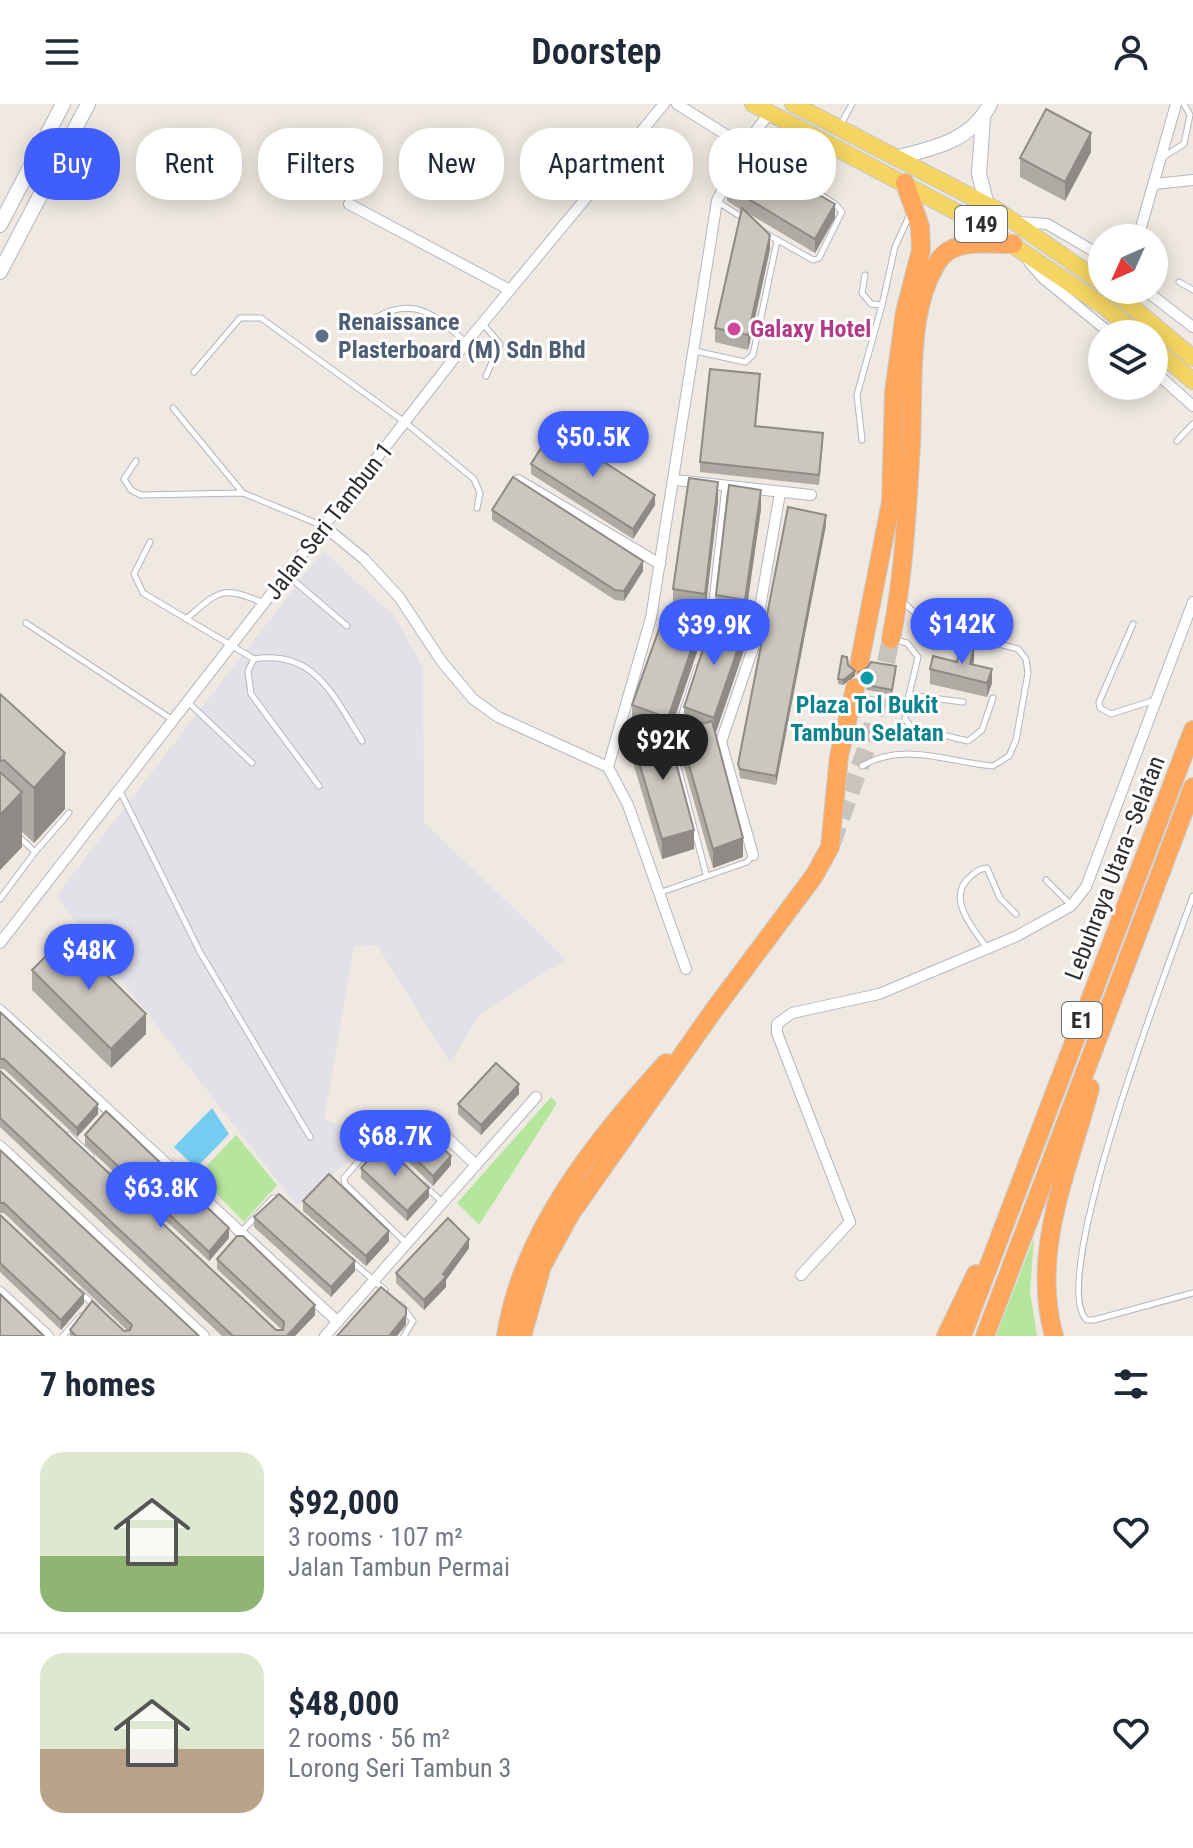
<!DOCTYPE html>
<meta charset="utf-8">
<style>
body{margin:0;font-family:"Roboto Condensed",sans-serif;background:#f6f6f7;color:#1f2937;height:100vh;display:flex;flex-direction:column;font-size:30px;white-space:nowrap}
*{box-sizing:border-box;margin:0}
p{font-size:26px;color:#747a83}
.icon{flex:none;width:44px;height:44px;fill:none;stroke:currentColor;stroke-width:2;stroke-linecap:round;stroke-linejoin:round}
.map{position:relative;height:1232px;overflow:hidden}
.side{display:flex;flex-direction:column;background:#fff;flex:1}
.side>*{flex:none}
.hud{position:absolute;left:24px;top:24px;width:1146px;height:72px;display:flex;gap:16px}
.needle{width:52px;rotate:225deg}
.buttons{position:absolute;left:1088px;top:120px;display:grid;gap:16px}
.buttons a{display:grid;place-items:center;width:80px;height:80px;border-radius:50%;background:#fff;box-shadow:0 4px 20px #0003;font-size:40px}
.price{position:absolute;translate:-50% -68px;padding:0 18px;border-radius:28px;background:#405efd;color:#fff;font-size:26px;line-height:52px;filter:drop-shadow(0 2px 4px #0008)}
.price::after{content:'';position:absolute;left:50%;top:48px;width:24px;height:18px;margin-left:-12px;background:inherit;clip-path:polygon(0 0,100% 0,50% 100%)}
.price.active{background:#222;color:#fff}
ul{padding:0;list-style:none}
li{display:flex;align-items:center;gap:24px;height:200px;padding:0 40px}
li+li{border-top:2px solid #e0e1e3}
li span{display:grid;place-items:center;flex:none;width:224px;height:160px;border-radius:24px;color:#555}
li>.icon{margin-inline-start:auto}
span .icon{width:96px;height:96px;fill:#fffc;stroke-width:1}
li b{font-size:34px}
h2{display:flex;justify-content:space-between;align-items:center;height:96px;padding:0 40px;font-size:34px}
.pill{padding:0 28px;border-radius:32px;background:#fff;box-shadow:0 4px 20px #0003;font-size:28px;line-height:72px}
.pill.active{background:#405efd;color:#fff}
header{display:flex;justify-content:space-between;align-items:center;height:104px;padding:0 40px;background:#fff;font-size:36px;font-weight:600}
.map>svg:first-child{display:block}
.industrial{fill:#e3e1e8}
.green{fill:#b4e69d}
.water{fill:#74cdf1}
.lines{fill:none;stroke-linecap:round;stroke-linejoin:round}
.highway-tunnel{stroke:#c8c4bd;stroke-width:18;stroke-dasharray:18 9;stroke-linecap:butt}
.lane-casing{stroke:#b4b6c1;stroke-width:7}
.street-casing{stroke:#b4b6c1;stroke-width:12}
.secondary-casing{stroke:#b4b6c1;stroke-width:16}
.primary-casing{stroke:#c9c9c9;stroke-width:18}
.highway-casing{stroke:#c9c9c9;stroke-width:20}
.lane{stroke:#fff;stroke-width:5}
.street{stroke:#fff;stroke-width:10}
.secondary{stroke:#fff;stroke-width:14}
.primary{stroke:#f4d561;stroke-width:16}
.highway{stroke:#ffa75c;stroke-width:18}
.wall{fill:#afaba4}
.shaded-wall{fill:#8e8b86}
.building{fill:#cbc7bf;stroke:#8e8b86;stroke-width:2}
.hotel-dot{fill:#d1479c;stroke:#fff;stroke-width:3}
.service-dot{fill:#5c6f8a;stroke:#fff;stroke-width:3}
.culture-dot{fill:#0f9aa8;stroke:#fff;stroke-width:3}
.labels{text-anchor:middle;stroke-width:6;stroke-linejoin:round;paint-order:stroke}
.shield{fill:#fff;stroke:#6d6d6d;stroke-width:2}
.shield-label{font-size:22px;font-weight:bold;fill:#2e2e2e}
.service-label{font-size:24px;font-weight:bold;fill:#4e5e75;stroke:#fff;text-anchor:start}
.hotel-label{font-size:24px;font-weight:bold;fill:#b23c85;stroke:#fff;text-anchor:start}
.street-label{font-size:24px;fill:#2e2e2e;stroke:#fff}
.culture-label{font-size:24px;font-weight:bold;fill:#0d838f;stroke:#fff}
</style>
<header><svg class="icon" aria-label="menu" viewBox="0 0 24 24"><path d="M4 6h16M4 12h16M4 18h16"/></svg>Doorstep<svg class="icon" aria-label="person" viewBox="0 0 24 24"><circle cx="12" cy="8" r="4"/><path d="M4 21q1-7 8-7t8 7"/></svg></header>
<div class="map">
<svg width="1193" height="1232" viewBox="0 0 1193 1232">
<rect width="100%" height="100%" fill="#efe9e1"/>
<polygon class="industrial" points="323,447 396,514 423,564 424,718 566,855 480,910 450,959 377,841 354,842 324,1015 375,1033 297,1102 56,792"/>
<g class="green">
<polygon points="551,993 557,999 479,1121 457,1099"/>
<polygon points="236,1031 277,1081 244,1118 198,1071"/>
<polygon points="1034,1134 1030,1187 1037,1232 996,1232"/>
</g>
<polygon class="water" points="212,1004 229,1030 196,1064 174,1043"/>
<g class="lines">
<polyline class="highway-tunnel" points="832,739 869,637 891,535"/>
<g class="lane-casing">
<g id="lane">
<polyline points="841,20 852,0"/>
<polyline points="744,42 835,100 842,108 819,154 813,156 765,129"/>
<polyline points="1163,53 1184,40 1190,11 1184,0"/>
<polyline points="718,98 743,114"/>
<polyline points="865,171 862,189 871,200 882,201 895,143 911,108"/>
<polyline points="1179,178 1193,186"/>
<path d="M375,214C414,192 435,210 465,238"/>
<polyline points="483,220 500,240 486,272"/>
<polyline points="695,247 745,258 753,251 777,137"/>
<polyline points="194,268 240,214 261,214 406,319 474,375 480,389 477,404"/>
<polyline points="173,304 242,388"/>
<polyline points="862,336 857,291 882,201"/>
<polyline points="1177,337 1193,320"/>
<polyline points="136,357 124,375 131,386 141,391 243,389 323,422"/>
<path d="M150,438L134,470L143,489L254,555C315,545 334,593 362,637"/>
<polyline points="286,470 347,522"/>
<path d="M186,515C218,488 222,480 263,499"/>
<polyline points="26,519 173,616"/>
<polyline points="1133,520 1099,598 1100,604 1111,610 1155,596"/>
<polyline points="708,532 725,383"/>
<polyline points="895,536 907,539 918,553 909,591 963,598"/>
<polyline points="254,555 248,567 251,590 319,682"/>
<polyline points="697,564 672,640 706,770"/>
<polyline points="909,591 905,615 912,624 968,637 982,626 993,594"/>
<polyline points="189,599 252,659"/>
<path d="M862,662C904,637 947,658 993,662L1009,652L1016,636L1028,569L1026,555L1018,545L928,521L902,497"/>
<polyline points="120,687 200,848 310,1033"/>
<polyline points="19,733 35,748 69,709"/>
<polyline points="1046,776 1071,801"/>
<polyline points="659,789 747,758 752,752"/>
<path d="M1193,792C1173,849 1045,1180 1087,1216H1094L1193,1189"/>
<polyline points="0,795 35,748"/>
<path d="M987,844C972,823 945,793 971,772C977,767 979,765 987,764L1000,794L1016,810"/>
<polyline points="69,1031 91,1052"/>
<polyline points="385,1045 378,1040 372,1042 344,1074 345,1080 406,1139"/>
<polyline points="425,1082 443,1099"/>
<polyline points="241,1128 273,1094 280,1094"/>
<polyline points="350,1156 385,1186"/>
<polyline points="80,1188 96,1203"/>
<polyline points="401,1201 413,1217 404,1232"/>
<polyline points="63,1232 81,1212"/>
</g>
</g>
<g class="street-casing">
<g id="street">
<polyline points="677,0 744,42"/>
<polyline points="1154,80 1193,76"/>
<polyline points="349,100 510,186"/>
<polyline points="1019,118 1047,120 1102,152"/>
<polyline points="1138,134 1176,0"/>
<polyline points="1029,158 1043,174 1111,230"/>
<polyline points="1145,186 1193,223"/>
<polyline points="1154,267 1193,302"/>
<polyline points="518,376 660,460"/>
<polyline points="675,376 811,391"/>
<polyline points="324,422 364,455 399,493 442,558 473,595 498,613 608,663 628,701 686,865"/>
<polyline points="608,663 651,514 717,97 744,42 769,10"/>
<polyline points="753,751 721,638 753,544 780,389"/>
<polyline points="0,839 466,239 664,0"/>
<polyline points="0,906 338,1218"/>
<polyline points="426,1014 476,1061"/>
<polyline points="0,1042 204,1232"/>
<polyline points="801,1171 850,1118 777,929 777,920 792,909 879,890 1017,832 1071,802 1086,783 1193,498"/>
<polyline points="0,1188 48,1232"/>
<polyline points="325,1232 536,993"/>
</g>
</g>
<g class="secondary-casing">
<g id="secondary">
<polyline points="983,14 979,70 987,101"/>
<path d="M899,53C935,44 972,36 990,0"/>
<polyline points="0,121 63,0"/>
<polyline points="0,168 88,0"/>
</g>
</g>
<g class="primary-casing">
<g id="primary">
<polyline points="753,0 987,124 1105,203 1137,230"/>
<polyline points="793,0 997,106 1102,179"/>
<polyline points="1112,186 1193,254"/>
<polyline points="1154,244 1193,277"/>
</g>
</g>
<g class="highway-casing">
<g id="highway">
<path d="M891,535C904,471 907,406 911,341C914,286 906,204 939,156C955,133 990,141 1013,140"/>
<polyline points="859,561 891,398 894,288 905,208 921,146 920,122 905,79"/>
<path d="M506,1232C522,1127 597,1035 666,959"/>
<polyline points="522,1232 542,1162 571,1109 714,906 814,772 830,743 839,652 855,584"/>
<polyline points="946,1232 976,1170"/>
<polyline points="962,1232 1193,626"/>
<polyline points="985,1232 1193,683"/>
<path d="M1054,1232C1030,1146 1069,1066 1090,984"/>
</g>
</g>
<use href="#lane" class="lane"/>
<use href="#street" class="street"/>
<use href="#secondary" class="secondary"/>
<use href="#primary" class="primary"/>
<use href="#highway" class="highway"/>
</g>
<g class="wall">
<polygon points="1091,48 1065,97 1020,73 1020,54"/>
<polygon points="727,82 835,114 815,149 746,108 770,145 748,246 715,238 715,224 741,106 727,97"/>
<polygon points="760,280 756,322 823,339 819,381 700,368 700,358"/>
<polygon points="531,360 655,401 633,435 531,370"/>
<polygon points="718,397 705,509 673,504 673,485"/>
<polygon points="761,405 745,516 716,511 716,491"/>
<polygon points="492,406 643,467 624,497 615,496 492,416"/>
<polygon points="826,421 776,681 740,674 738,660"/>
<polygon points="702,533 669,631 694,745 662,755 631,652 631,632 650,626 632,620 632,601"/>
<polygon points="745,543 715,630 743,753 713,764 679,645 679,626 687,624 684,622 684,603"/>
<polygon points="974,557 973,560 992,579 987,593 930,580 930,565 957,558"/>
<polygon points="896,567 892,591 867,586 859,573 859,568"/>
<polygon points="855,572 843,581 838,580 838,575"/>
<polygon points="0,590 65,705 34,739 22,728 22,743 0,766"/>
<polygon points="32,866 146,930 111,964 32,886"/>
<polygon points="0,908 98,1010 77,1033 4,965 0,965"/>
<polygon points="0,967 276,1226 282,1226 217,1165 217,1155 315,1211 295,1232 222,1232 0,1023"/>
<polygon points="519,990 481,1031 458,1010 458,1000"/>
<polygon points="389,1029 451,1061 433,1082 389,1039"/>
<polygon points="85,1031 229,1134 209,1157 85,1041"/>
<polygon points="0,1046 199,1232 70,1232 70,1226 128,1227 4,1109 0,1109"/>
<polygon points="361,1064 429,1093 407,1117 361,1074"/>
<polygon points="303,1097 389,1137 366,1162 303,1107"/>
<polygon points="0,1111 84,1199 61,1226 0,1168"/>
<polygon points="254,1113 355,1167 331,1193 254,1123"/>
<polygon points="469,1144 446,1176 446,1183 424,1206 396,1179 396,1169"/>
</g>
<g class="shaded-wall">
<polygon points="1091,29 1091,48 1065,97 1065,78"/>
<polygon points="835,100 835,114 815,149 815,135"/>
<polygon points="770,131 770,145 748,246 748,231"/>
<polygon points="718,378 718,397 705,509 705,490"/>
<polygon points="761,386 761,405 745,516 745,496"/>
<polygon points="655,391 655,401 633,435 633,425"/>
<polygon points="826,411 826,421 776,681 776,672"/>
<polygon points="643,457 643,467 624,497 624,487"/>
<polygon points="702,514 702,533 668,633 668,614"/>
<polygon points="745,524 745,543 714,634 714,614"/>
<polygon points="974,543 974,557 970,574 970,560"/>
<polygon points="992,565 992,579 987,593 987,579"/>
<polygon points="855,567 855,572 843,581 843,576"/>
<polygon points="65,649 65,705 34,739 34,684"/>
<polygon points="22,688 22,743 0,766 0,711"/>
<polygon points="694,726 694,745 662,755 662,735"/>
<polygon points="743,734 743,753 713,764 713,745"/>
<polygon points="146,910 146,930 111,964 111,945"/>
<polygon points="519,980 519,990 481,1031 481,1021"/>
<polygon points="98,1000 98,1010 77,1033 77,1024"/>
<polygon points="451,1052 451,1061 433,1082 433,1072"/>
<polygon points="429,1084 429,1093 407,1117 407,1107"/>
<polygon points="229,1124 229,1134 209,1157 209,1148"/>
<polygon points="389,1127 389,1137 366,1162 366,1152"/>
<polygon points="469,1135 469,1144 446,1176 446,1183 424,1206 424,1196"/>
<polygon points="355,1157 355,1167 331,1193 331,1183"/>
<polygon points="84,1190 84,1199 61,1226 61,1216"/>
<polygon points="315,1201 315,1211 295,1232 286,1232"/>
<polygon points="406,1211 406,1221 397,1232 389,1232"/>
</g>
<g class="building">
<polygon points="1046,5 1091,29 1065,78 1020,54"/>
<polygon points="748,50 835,100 815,135 727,82"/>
<polygon points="742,104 770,131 748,231 715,224"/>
<polygon points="710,265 760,270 755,322 823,329 819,371 700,358"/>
<polygon points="553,325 655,391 633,425 531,360"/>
<polygon points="513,373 643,457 624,487 615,486 492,406"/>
<polygon points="689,374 718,378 705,490 673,485"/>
<polygon points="729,381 761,386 745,496 716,491"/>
<polygon points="788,403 826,411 776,672 740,665 738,660"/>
<polygon points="667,503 702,514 668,614 632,601"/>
<polygon points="714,512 745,524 714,614 684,603"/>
<polygon points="961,539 974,543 970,560 992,565 987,579 930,565 933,552 957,558"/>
<polygon points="842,552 847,553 848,561 855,567 843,576 838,575"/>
<polygon points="871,558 896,562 892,586 867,581 859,568 867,564"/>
<polygon points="0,590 65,649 34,684 4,656 0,657"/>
<polygon points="712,617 743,734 713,745 679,626"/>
<polygon points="667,621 664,630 668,629 694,726 662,735 631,632"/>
<polygon points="0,668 22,688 0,711"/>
<polygon points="67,831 146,910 111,945 32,866"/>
<polygon points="0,908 98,1000 77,1024 4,955 0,955"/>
<polygon points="496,959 519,980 481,1021 458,1000"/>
<polygon points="0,967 276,1226 283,1226 284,1218 217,1155 237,1132 243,1132 315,1201 287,1232 233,1232 0,1014"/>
<polygon points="106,1007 229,1124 209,1148 85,1031"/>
<polygon points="406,1010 451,1052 433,1072 389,1029"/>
<polygon points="383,1040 429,1084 407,1107 361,1064"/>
<polygon points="0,1046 199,1232 76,1232 70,1226 92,1197 124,1227 130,1226 132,1221 4,1099 0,1099"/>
<polygon points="329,1070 389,1127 366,1152 303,1097"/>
<polygon points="279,1090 355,1157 331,1183 254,1113"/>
<polygon points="0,1111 84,1190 61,1216 0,1159"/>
<polygon points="448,1114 469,1135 443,1170 446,1173 424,1196 396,1169"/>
<polygon points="381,1183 406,1204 406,1211 389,1232 337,1232"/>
<polygon points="0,1190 44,1232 0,1232"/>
</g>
<circle class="hotel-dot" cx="734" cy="225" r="8"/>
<circle class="service-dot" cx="322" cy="232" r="8"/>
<circle class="culture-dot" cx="867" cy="574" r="8"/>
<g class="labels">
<g class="shield">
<rect x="955" y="102" width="52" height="36" rx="6"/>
<rect x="1062" y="898" width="40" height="36" rx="6"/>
</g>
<g class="shield-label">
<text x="981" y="128">149</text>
<text x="1082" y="924">E1</text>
</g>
<g class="service-label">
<text x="338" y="226">Renaissance<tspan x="338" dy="28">Plasterboard (M) Sdn Bhd</tspan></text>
</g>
<g class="hotel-label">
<text x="750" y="233">Galaxy Hotel</text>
</g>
<g class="street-label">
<text transform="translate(329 417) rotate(-52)" y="8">Jalan Seri Tambun 1</text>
<text transform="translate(1115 764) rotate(-69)" y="8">Lebuhraya Utara–Selatan</text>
</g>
<g class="culture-label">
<text x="867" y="609">Plaza Tol Bukit<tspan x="867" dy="28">Tambun Selatan</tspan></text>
</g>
</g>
</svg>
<div class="buttons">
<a><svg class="needle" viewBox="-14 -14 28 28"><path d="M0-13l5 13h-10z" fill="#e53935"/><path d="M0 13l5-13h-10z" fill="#747a83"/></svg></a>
<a><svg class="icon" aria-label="layers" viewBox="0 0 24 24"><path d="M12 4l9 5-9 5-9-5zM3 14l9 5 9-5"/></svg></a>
</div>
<b class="price" style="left:593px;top:375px">$50.5K</b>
<b class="price" style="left:962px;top:562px">$142K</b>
<b class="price" style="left:714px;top:563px">$39.9K</b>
<b class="price active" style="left:663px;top:678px">$92K</b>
<b class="price" style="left:89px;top:888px">$48K</b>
<b class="price" style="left:395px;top:1074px">$68.7K</b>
<b class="price" style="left:161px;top:1126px">$63.8K</b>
<div class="hud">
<a class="pill active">Buy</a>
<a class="pill">Rent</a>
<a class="pill">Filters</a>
<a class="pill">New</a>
<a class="pill">Apartment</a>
<a class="pill">House</a>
</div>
</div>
<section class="side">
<h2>7 homes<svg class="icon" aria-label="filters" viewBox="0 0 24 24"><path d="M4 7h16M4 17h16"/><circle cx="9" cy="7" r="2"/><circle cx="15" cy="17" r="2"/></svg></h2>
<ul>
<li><span style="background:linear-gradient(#dfe7d0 65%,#8fb573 0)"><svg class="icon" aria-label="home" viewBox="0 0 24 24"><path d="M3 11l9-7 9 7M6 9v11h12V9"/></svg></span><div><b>$92,000</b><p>3 rooms · 107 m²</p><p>Jalan Tambun Permai</p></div><svg class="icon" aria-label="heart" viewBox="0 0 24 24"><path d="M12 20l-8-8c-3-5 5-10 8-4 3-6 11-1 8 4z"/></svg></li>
<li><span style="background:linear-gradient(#dfe7d0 60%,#b9a48a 0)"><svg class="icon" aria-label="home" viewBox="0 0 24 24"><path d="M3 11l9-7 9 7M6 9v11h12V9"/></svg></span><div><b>$48,000</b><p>2 rooms · 56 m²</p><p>Lorong Seri Tambun 3</p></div><svg class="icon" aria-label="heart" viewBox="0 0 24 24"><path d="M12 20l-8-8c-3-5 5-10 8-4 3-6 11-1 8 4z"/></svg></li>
</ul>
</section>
